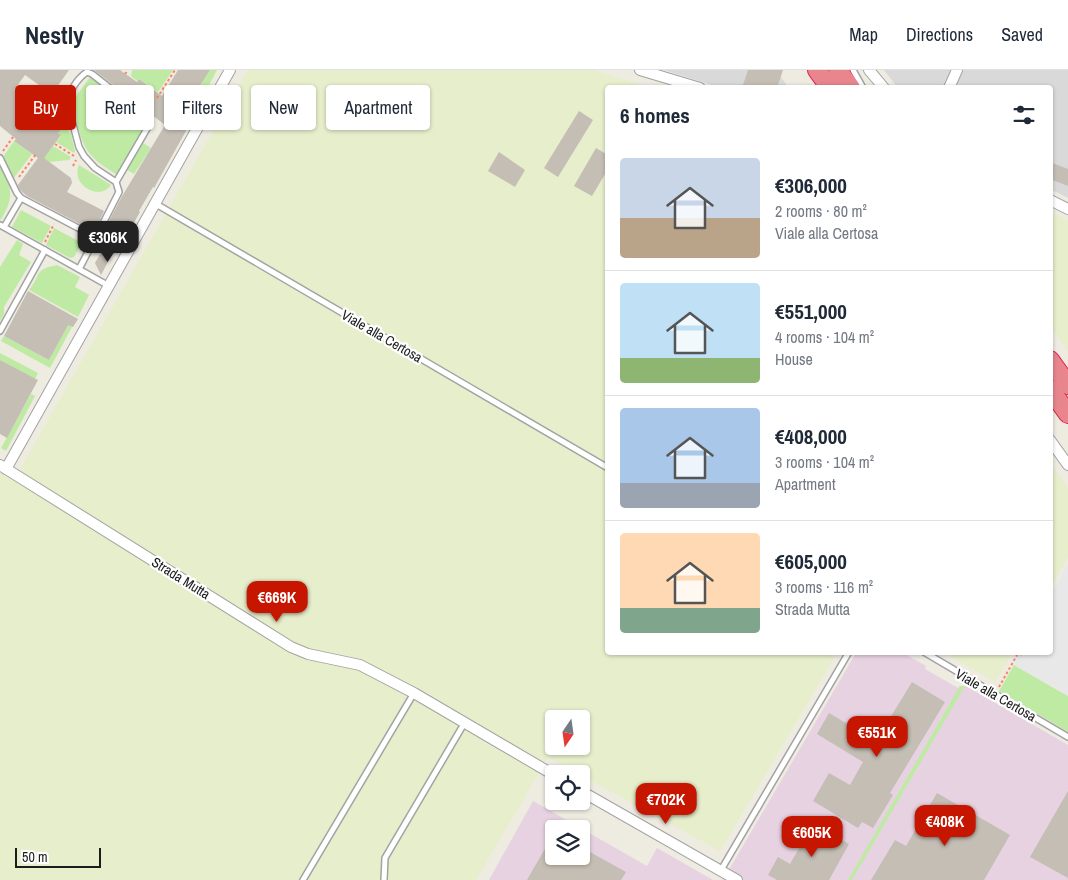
<!DOCTYPE html>
<meta charset="utf-8">
<style>
body{margin:0;font-family:"Archivo Narrow",sans-serif;background:#f6f6f7;color:#1f2937;height:100vh;display:flex;flex-direction:column;font-size:19px;white-space:nowrap}
*{box-sizing:border-box;margin:0}
p{font-size:16px;color:#747a83}
.icon{flex:none;width:28px;height:28px;fill:none;stroke:currentColor;stroke-width:2;stroke-linecap:round;stroke-linejoin:round}
.map{position:relative;flex:1;overflow:hidden}
.panel{position:absolute;left:605px;top:15px;width:448px;height:570px;display:flex;flex-direction:column;background:#fff;border-radius:5px;box-shadow:0 1px 4px #0004}
.panel>*{flex:none}
.banner{position:absolute;left:15px;top:15px;width:475px;height:45px;display:flex;gap:10px}
.needle{width:32px;rotate:193deg}
.buttons{position:absolute;left:545px;top:640px;display:grid;gap:10px}
.buttons a{display:grid;place-items:center;width:45px;height:45px;border-radius:5px;background:#fff;box-shadow:0 1px 4px #0004;font-size:25px}
.scale{position:absolute;left:15px;bottom:12px;width:86px;box-sizing:border-box;padding-left:5px;border:2px solid #1c1c1c;border-top:0;font-size:14px;line-height:18px;white-space:nowrap;color:#1c1c1c;-webkit-text-stroke:4px #fff;paint-order:stroke}
.price{position:absolute;translate:-50% -42px;padding:0 11px;border-radius:10px;background:#c71600;color:#fff;font-size:16px;line-height:32px;filter:drop-shadow(0 1px 2px #0008)}
.price::after{content:'';position:absolute;left:50%;top:30px;width:15px;height:11px;margin-left:-8px;background:inherit;clip-path:polygon(0 0,100% 0,50% 100%)}
.price.selected{background:#222;color:#fff}
ul{padding:0;list-style:none}
li{display:flex;align-items:center;gap:15px;height:125px;padding:0 15px}
li+li{border-top:1px solid #e0e1e3}
li span{display:grid;place-items:center;flex:none;width:140px;height:100px;border-radius:5px;color:#555}
li>.icon{margin-inline-start:auto}
span .icon{width:60px;height:60px;fill:#fffc;stroke-width:1}
li b{font-size:21px}
h2{display:flex;justify-content:space-between;align-items:center;height:60px;padding:0 15px;font-size:21px}
.chip{padding:0 18px;border-radius:5px;background:#fff;box-shadow:0 1px 4px #0004;font-size:18px;line-height:45px}
.chip.selected{background:#c71600;color:#fff}
header{display:flex;align-items:center;gap:30px;box-sizing:border-box;height:70px;padding:0 25px;background:#fff;border-bottom:1px solid #e0e1e3}
header strong{font-size:24px}
nav{display:flex;gap:28px;margin-inline-start:auto;font-size:18px}
.map>svg:first-child{display:block}
.residential{fill:#dad9d9}
.industrial{fill:#e7d2e1;fill-rule:evenodd}
.farmland{fill:#e7eecb;fill-rule:evenodd}
.grass{fill:#bfeaa4}
.parking{fill:#e8e8e8}
.building{fill:#c5beb4;fill-rule:evenodd}
.lines{fill:none;stroke-linecap:round;stroke-linejoin:round}
.lane-casing{stroke:#a3a3a3;stroke-width:8}
.street-casing{stroke:#a3a3a3;stroke-width:12}
.highway-casing{stroke:#db1e4b;stroke-width:20}
.path{stroke:#fd8362;stroke-width:2;stroke-dasharray:2.5 2.5;stroke-linecap:butt}
.lane{stroke:#fff;stroke-width:5}
.street{stroke:#fff;stroke-width:10}
.highway{stroke:#e8858d;stroke-width:18}
.labels{text-anchor:middle;stroke-width:4.5;stroke-linejoin:round;paint-order:stroke}
.street-label{font-size:14px;fill:#1c1c1c;stroke:#fff}
</style>
<header>
<strong>Nestly</strong>
<nav><a>Map</a><a>Directions</a><a>Saved</a></nav>
</header>
<div class="map">
<svg width="1068" height="810" viewBox="0 0 1068 810">
<rect width="100%" height="100%" fill="#eeebe1"/>
<g class="residential">
<polygon points="664,0 776,0 788,17 718,17"/>
<polygon points="884,0 1068,0 1068,128 1050,119 1050,18 897,17"/>
</g>
<g class="industrial">
<polygon points="856,583 903,583 926,596 925,599 958,618 960,616 966,616 1068,675 1068,810 723,810"/>
<path d="M533,731L647,796L657,778L713,810H489ZM554,759H581V786H554Z"/>
</g>
<g class="farmland">
<path d="M248,0H592L648,17L608,18V582L837,583L720,781L581,705V704L548,687L476,810H0V400L15,408ZM554,649H581V676H554Z"/>
<polygon points="1050,141 1068,151 1068,281 1050,256"/>
<polygon points="1050,394 1068,418 1068,487 1050,518"/>
<polygon points="945,583 1012,583 995,612"/>
</g>
<g class="grass">
<polygon points="132,0 173,0 158,22 139,9 137,11 131,6"/>
<polygon points="210,0 217,0 190,51 178,43 193,26 194,14 199,17"/>
<path d="M90,7L144,48L146,52L145,56L117,105C109,99 98,94 92,86C80,74 77,51 72,35L74,29Z"/>
<polygon points="64,56 71,64 75,81 74,83 56,72 61,66 58,63"/>
<polygon points="14,71 32,84 13,109 3,87"/>
<polygon points="143,73 151,78 134,104 127,100"/>
<polygon points="53,76 71,87 69,90 49,92 41,86 46,79 49,81"/>
<path d="M0,95C12,120 15,125 1,150L0,149Z"/>
<path d="M79,95L111,115C99,132 70,114 79,95Z"/>
<polygon points="21,140 51,156 42,173 12,157"/>
<polygon points="54,158 82,173 74,187 70,188 46,175"/>
<polygon points="17,170 23,174 19,185 31,192 4,237 4,244 0,251 0,197"/>
<path d="M57,195L80,207L75,217L89,225L78,247L29,220C42,204 33,200 57,195Z"/>
<polygon points="68,254 72,257 50,298 1,271 4,266 49,290"/>
<polygon points="0,283 38,303 35,309 0,290"/>
<polygon points="31,324 35,326 6,381 1,378"/>
<polygon points="1014,595 1068,626 1068,662 999,621"/>
<polygon points="960,616 965,616 852,810 848,810"/>
</g>
<polygon class="parking" points="1068,495 1068,626 1011,593 1017,583 1050,582 1050,525"/>
<g class="building">
<path d="M0,0H69L45,34L60,45L57,50L64,56L58,63L61,65L44,88L71,108L72,113L67,122L104,141L96,158L94,152L90,159L84,161V164L86,167L77,163L84,161V158L82,155L27,126L20,120L18,115L38,88L14,71L16,69L0,56ZM25,5L39,15L28,30L14,20Z"/>
<polygon points="94,0 120,0 137,12 139,9 162,26 178,0 210,0 181,45 191,52 154,118 153,117 139,141 140,142 127,165 126,164 120,174 118,173 101,205 95,193 106,174 99,170 121,128 165,55"/>
<polygon points="748,0 783,0 777,18 742,18"/>
<polygon points="579,41 593,50 558,107 544,98"/>
<polygon points="596,78 608,85 608,99 592,126 574,116"/>
<polygon points="499,82 525,100 515,117 488,101"/>
<polygon points="1050,92 1068,99 1068,116 1050,109"/>
<polygon points="28,221 78,249 73,257 68,255 49,290 4,266"/>
<polygon points="0,290 38,310 7,368 0,364"/>
<polygon points="912,612 945,632 890,723 893,725 873,758 862,752 858,758 813,731 829,703 850,715 863,692 817,664 829,643 876,671"/>
<polygon points="1068,721 1068,808 1030,787"/>
<polygon points="937,723 1010,765 984,810 871,810 895,770 906,776"/>
<polygon points="813,754 849,774 829,810 777,810 768,805 778,787 790,794"/>
<polygon points="554,763 554,786 581,786 581,777 626,802 621,810 527,810"/>
</g>
<g class="lines">
<g class="lane-casing">
<g id="lane">
<polyline points="853,0 863,18"/>
<polyline points="0,88 17,123 21,128"/>
<polyline points="156,134 608,398"/>
<polyline points="0,155 109,216"/>
<polyline points="4,157 21,128 80,159"/>
<path d="M96,167L119,122L116,112L95,98L84,86L79,77L68,36C66,24 78,8 87,2L92,4L148,48V57L116,112"/>
<polyline points="79,199 96,167 88,163"/>
<polyline points="0,261 45,180"/>
<polyline points="924,582 1068,667"/>
<polyline points="721,800 849,582"/>
<polyline points="303,810 414,623"/>
<polyline points="384,810 385,788 465,652"/>
</g>
</g>
<g class="street-casing">
<g id="street">
<polyline points="640,0 700,18"/>
<polyline points="869,0 884,18"/>
<polyline points="949,18 957,0"/>
<polyline points="1050,130 1068,139"/>
<polyline points="1050,370 1068,395"/>
<polyline points="0,395 291,577 308,584 360,595 414,623 554,705"/>
<polyline points="6,399 230,0"/>
<polyline points="581,721 737,810"/>
</g>
</g>
<g class="highway-casing">
<g id="highway">
<polyline points="817,0 830,18"/>
<polyline points="838,0 851,18"/>
<polyline points="1050,290 1068,315"/>
<polyline points="1050,319 1068,344"/>
</g>
</g>
<g class="path">
<polyline points="125,4 128,0"/>
<polyline points="157,28 175,0"/>
<polyline points="55,74 74,86"/>
<polyline points="3,81 13,67"/>
<polyline points="73,96 76,90"/>
<polyline points="19,107 36,84"/>
<polyline points="45,172 54,154"/>
<polyline points="999,617 1017,585 1023,584"/>
</g>
<use href="#lane" class="lane"/>
<use href="#street" class="street"/>
<use href="#highway" class="highway"/>
</g>
<g class="labels">
<g class="street-label">
<text transform="translate(382 266) rotate(30)" y="5">Viale alla Certosa</text>
<text transform="translate(181 508) rotate(32)" y="5">Strada Mutta</text>
<text transform="translate(996 625) rotate(30)" y="5">Viale alla Certosa</text>
</g>
</g>
</svg>
<div class="buttons">
<a><svg class="needle" viewBox="-14 -14 28 28"><path d="M0-13l5 13h-10z" fill="#e53935"/><path d="M0 13l5-13h-10z" fill="#747a83"/></svg></a>
<a><svg class="icon" aria-label="locate" viewBox="0 0 24 24"><circle cx="12" cy="12" r="6"/><path d="M12 2v4M12 18v4M2 12h4M18 12h4"/></svg></a>
<a><svg class="icon" aria-label="layers" viewBox="0 0 24 24"><path d="M12 4l9 5-9 5-9-5zM3 14l9 5 9-5"/></svg></a>
</div>
<div class="scale">50 m</div>
<b class="price selected" style="left:108px;top:193px">€306K</b>
<b class="price" style="left:277px;top:553px">€669K</b>
<b class="price" style="left:877px;top:688px">€551K</b>
<b class="price" style="left:666px;top:755px">€702K</b>
<b class="price" style="left:945px;top:777px">€408K</b>
<b class="price" style="left:812px;top:788px">€605K</b>
<div class="banner">
<a class="chip selected">Buy</a>
<a class="chip">Rent</a>
<a class="chip">Filters</a>
<a class="chip">New</a>
<a class="chip">Apartment</a>
</div>
<section class="panel">
<h2>6 homes<svg class="icon" aria-label="filters" viewBox="0 0 24 24"><path d="M4 7h16M4 17h16"/><circle cx="9" cy="7" r="2"/><circle cx="15" cy="17" r="2"/></svg></h2>
<ul>
<li><span style="background:linear-gradient(#c9d6e8 60%,#b9a48a 0)"><svg class="icon" aria-label="home" viewBox="0 0 24 24"><path d="M3 11l9-7 9 7M6 9v11h12V9"/></svg></span><div><b>€306,000</b><p>2 rooms · 80 m²</p><p>Viale alla Certosa</p></div></li>
<li><span style="background:linear-gradient(#bfe0f5 75%,#8fb573 0)"><svg class="icon" aria-label="home" viewBox="0 0 24 24"><path d="M3 11l9-7 9 7M6 9v11h12V9"/></svg></span><div><b>€551,000</b><p>4 rooms · 104 m²</p><p>House</p></div></li>
<li><span style="background:linear-gradient(#a9c7e8 75%,#9aa5b1 0)"><svg class="icon" aria-label="home" viewBox="0 0 24 24"><path d="M3 11l9-7 9 7M6 9v11h12V9"/></svg></span><div><b>€408,000</b><p>3 rooms · 104 m²</p><p>Apartment</p></div></li>
<li><span style="background:linear-gradient(#ffd9b3 75%,#7fa58c 0)"><svg class="icon" aria-label="home" viewBox="0 0 24 24"><path d="M3 11l9-7 9 7M6 9v11h12V9"/></svg></span><div><b>€605,000</b><p>3 rooms · 116 m²</p><p>Strada Mutta</p></div></li>
</ul>
</section>
</div>
